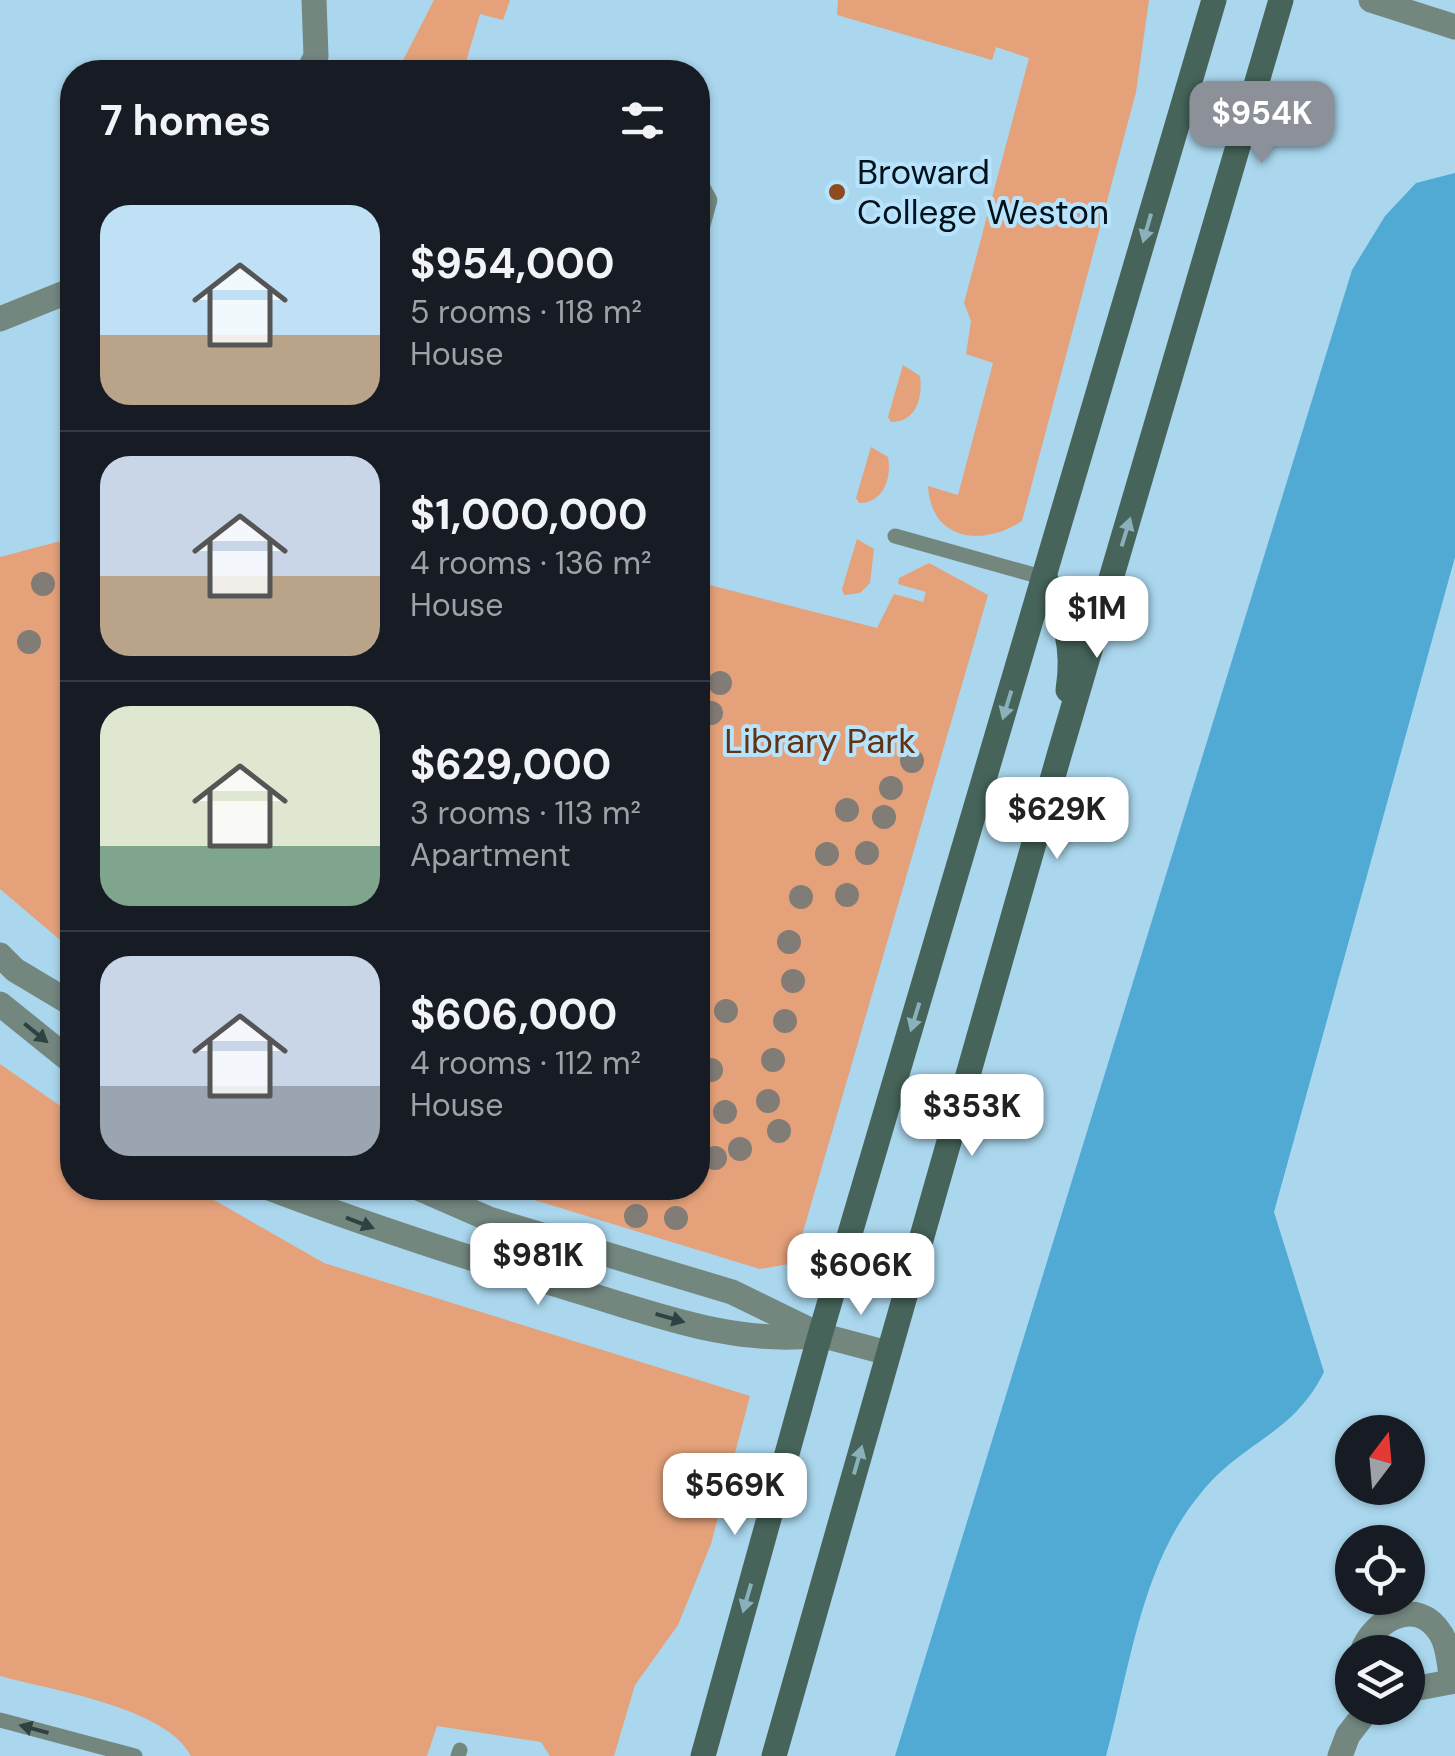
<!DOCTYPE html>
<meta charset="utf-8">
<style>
body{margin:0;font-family:"DM Sans",sans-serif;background:#242831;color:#f1f3f6;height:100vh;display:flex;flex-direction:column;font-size:38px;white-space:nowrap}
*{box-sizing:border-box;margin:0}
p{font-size:32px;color:#9ea1a6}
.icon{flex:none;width:55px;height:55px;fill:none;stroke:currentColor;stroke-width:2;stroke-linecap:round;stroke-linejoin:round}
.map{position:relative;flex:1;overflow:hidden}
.panel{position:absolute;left:60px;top:60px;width:650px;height:1140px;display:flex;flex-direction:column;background:#171b24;border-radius:40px;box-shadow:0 2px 8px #0004}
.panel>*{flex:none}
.needle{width:65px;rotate:16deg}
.fabs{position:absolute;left:1335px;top:1415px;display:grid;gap:20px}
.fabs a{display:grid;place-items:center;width:90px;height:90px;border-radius:50%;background:#171b24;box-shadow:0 2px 8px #0004;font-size:50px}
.price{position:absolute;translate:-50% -85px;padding:0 22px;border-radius:20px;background:#fff;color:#222;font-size:32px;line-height:65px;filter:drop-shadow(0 2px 5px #0008)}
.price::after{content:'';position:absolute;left:50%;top:60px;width:30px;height:22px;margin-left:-15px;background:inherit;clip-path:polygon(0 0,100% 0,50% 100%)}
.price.current{background:#8c9099;color:#fff}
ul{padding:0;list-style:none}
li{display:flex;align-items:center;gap:30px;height:250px;padding:0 40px}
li+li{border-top:2px solid #363941}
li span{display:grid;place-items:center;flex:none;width:280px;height:200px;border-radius:30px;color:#555}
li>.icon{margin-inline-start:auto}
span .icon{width:120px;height:120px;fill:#fffc;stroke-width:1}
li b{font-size:42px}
h2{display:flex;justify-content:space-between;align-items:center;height:120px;padding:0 40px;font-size:42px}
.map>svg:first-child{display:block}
.green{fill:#e4a17a}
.water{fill:#51aad3}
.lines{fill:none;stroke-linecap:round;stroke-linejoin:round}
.lane{stroke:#73877f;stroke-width:15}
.street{stroke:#73877f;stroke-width:25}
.secondary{stroke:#466459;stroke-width:25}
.tree{fill:#827c76}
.oneway{fill:#8ab1bb}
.oneway2{fill:#304142}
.poi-dot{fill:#8f4b1f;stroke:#b7e4fc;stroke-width:4}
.labels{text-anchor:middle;stroke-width:8;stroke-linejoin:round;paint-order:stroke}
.poi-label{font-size:35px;fill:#03121a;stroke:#b7e4fc;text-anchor:start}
.park-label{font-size:35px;fill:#613213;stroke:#b7e4fc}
</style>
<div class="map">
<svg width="1455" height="1756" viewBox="0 0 1455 1756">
<rect width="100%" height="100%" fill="#aad7ee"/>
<g class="green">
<polygon points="434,0 510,0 503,20 480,14 463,72 397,72"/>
<path d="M838,0H1149L1136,92L1022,521C983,547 931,541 928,486L958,495L993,363L966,354L971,321L964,303L1029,58L996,47L992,60L837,15Z"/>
<path d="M903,365L920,376C923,398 916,422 891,422L888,417Z"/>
<path d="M871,447L888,457C892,479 883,503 859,503L856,498Z"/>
<polygon points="72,538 72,950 0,889 0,557"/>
<polygon points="857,539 874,549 870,583 860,593 844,595 842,589"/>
<polygon points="929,563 988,595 794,1263 760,1269 495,1188 698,1188 698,582 877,628 894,594 923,602 926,592 898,584 899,578"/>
<path d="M0,1064L72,1114V1188H193L324,1263L750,1396L711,1544L678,1625L635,1685L614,1756H550L541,1742L437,1726L427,1756H191C166,1707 51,1690 0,1676Z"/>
</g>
<path class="water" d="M1455,173V557L1274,1212L1324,1372C1293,1435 1243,1441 1201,1493C1141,1564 1130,1668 1106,1756H895L1352,270L1385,216L1416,183Z"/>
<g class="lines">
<g class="lane">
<polyline points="698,178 710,200 698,243"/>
<polyline points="895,536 1045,578"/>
<polyline points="0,1720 135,1756"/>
<polyline points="458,1756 460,1750"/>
</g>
<g class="street">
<polyline points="1371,0 1455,27"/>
<polyline points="308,72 316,56 314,0"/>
<polyline points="0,319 72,290"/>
<polyline points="0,955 15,970 72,1004"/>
<polyline points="0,1004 72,1062"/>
<path d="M269,1188C369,1226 471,1259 574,1290C655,1314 735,1346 820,1335"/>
<polyline points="418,1188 489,1219 732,1292 820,1335 888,1353"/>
<path d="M1362,1652C1373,1620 1417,1595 1441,1634C1449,1647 1449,1666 1452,1681"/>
<polyline points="1408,1690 1455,1681"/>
<polyline points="1340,1756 1348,1735 1369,1708"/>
</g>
<g class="secondary">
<path d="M1045,578C1065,614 1075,649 1068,690"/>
<polyline points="703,1756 820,1335 1214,0"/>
<polyline points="774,1756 1058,759 1281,0"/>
</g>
</g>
<g class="tree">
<circle cx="43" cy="584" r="12"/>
<circle cx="29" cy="642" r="12"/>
<circle cx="720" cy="683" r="12"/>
<circle cx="711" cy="713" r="12"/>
<circle cx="912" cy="761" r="12"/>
<circle cx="891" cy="788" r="12"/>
<circle cx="847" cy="810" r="12"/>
<circle cx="884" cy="817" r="12"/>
<circle cx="867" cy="853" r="12"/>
<circle cx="827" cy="854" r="12"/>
<circle cx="847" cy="895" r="12"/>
<circle cx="801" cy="897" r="12"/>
<circle cx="789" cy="942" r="12"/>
<circle cx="793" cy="981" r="12"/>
<circle cx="726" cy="1011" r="12"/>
<circle cx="785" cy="1021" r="12"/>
<circle cx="773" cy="1060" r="12"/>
<circle cx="711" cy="1070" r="12"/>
<circle cx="768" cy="1101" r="12"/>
<circle cx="725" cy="1112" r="12"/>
<circle cx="779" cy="1131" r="12"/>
<circle cx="740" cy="1149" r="12"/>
<circle cx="715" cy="1158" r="12"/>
<circle cx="636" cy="1216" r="12"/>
<circle cx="676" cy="1218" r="12"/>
</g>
<defs><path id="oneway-solid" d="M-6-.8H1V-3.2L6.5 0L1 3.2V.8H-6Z" transform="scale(2.5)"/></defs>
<g class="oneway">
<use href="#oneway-solid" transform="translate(1147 228) rotate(106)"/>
<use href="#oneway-solid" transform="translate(1126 532) rotate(-73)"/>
<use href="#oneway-solid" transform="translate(1007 705) rotate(107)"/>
<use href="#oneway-solid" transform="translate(915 1017) rotate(107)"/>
<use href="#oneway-solid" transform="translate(858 1460) rotate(-74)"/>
<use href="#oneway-solid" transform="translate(747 1598) rotate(106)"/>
</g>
<g class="oneway2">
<use href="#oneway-solid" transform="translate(36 1033) rotate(39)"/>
<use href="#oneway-solid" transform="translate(360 1223) rotate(21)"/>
<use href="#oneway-solid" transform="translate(670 1318) rotate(16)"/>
<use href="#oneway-solid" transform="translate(34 1729) rotate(-165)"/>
</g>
<circle class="poi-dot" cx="837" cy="192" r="10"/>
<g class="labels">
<g class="poi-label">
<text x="857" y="184">Broward<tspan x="857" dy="40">College Weston</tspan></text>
</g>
<g class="park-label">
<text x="820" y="753">Library Park</text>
</g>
</g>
</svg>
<div class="fabs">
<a><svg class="needle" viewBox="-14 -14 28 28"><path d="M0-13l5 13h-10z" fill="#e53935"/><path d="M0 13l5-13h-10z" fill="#9ea1a6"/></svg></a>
<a><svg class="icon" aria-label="locate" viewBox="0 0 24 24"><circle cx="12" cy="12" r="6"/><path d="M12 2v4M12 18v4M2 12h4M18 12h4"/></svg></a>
<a><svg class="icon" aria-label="layers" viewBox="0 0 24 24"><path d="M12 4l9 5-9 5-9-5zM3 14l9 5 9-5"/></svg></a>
</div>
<b class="price current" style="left:1262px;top:166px">$954K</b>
<b class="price" style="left:1097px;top:661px">$1M</b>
<b class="price" style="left:1057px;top:862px">$629K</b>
<b class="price" style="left:972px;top:1159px">$353K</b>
<b class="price" style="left:538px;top:1308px">$981K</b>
<b class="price" style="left:861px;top:1318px">$606K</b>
<b class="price" style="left:735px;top:1538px">$569K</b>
<section class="panel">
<h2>7 homes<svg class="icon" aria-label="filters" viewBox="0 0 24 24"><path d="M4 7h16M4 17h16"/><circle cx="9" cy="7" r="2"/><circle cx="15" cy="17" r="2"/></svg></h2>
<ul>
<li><span style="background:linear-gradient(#bfe0f5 65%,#b9a48a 0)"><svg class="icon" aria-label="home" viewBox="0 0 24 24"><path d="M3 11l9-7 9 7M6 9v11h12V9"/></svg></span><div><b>$954,000</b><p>5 rooms · 118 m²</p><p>House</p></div></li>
<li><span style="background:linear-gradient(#c9d6e8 60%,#b9a48a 0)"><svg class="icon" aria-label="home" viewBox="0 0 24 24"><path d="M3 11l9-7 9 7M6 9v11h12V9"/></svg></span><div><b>$1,000,000</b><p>4 rooms · 136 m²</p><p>House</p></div></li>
<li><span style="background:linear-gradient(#dfe7d0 70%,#7fa58c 0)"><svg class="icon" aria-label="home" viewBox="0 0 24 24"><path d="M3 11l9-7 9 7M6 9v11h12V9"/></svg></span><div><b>$629,000</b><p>3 rooms · 113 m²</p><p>Apartment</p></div></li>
<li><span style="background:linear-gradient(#c9d6e8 65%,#9aa5b1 0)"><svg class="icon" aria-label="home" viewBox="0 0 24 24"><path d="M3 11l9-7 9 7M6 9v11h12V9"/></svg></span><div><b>$606,000</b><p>4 rooms · 112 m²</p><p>House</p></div></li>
</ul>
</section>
</div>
